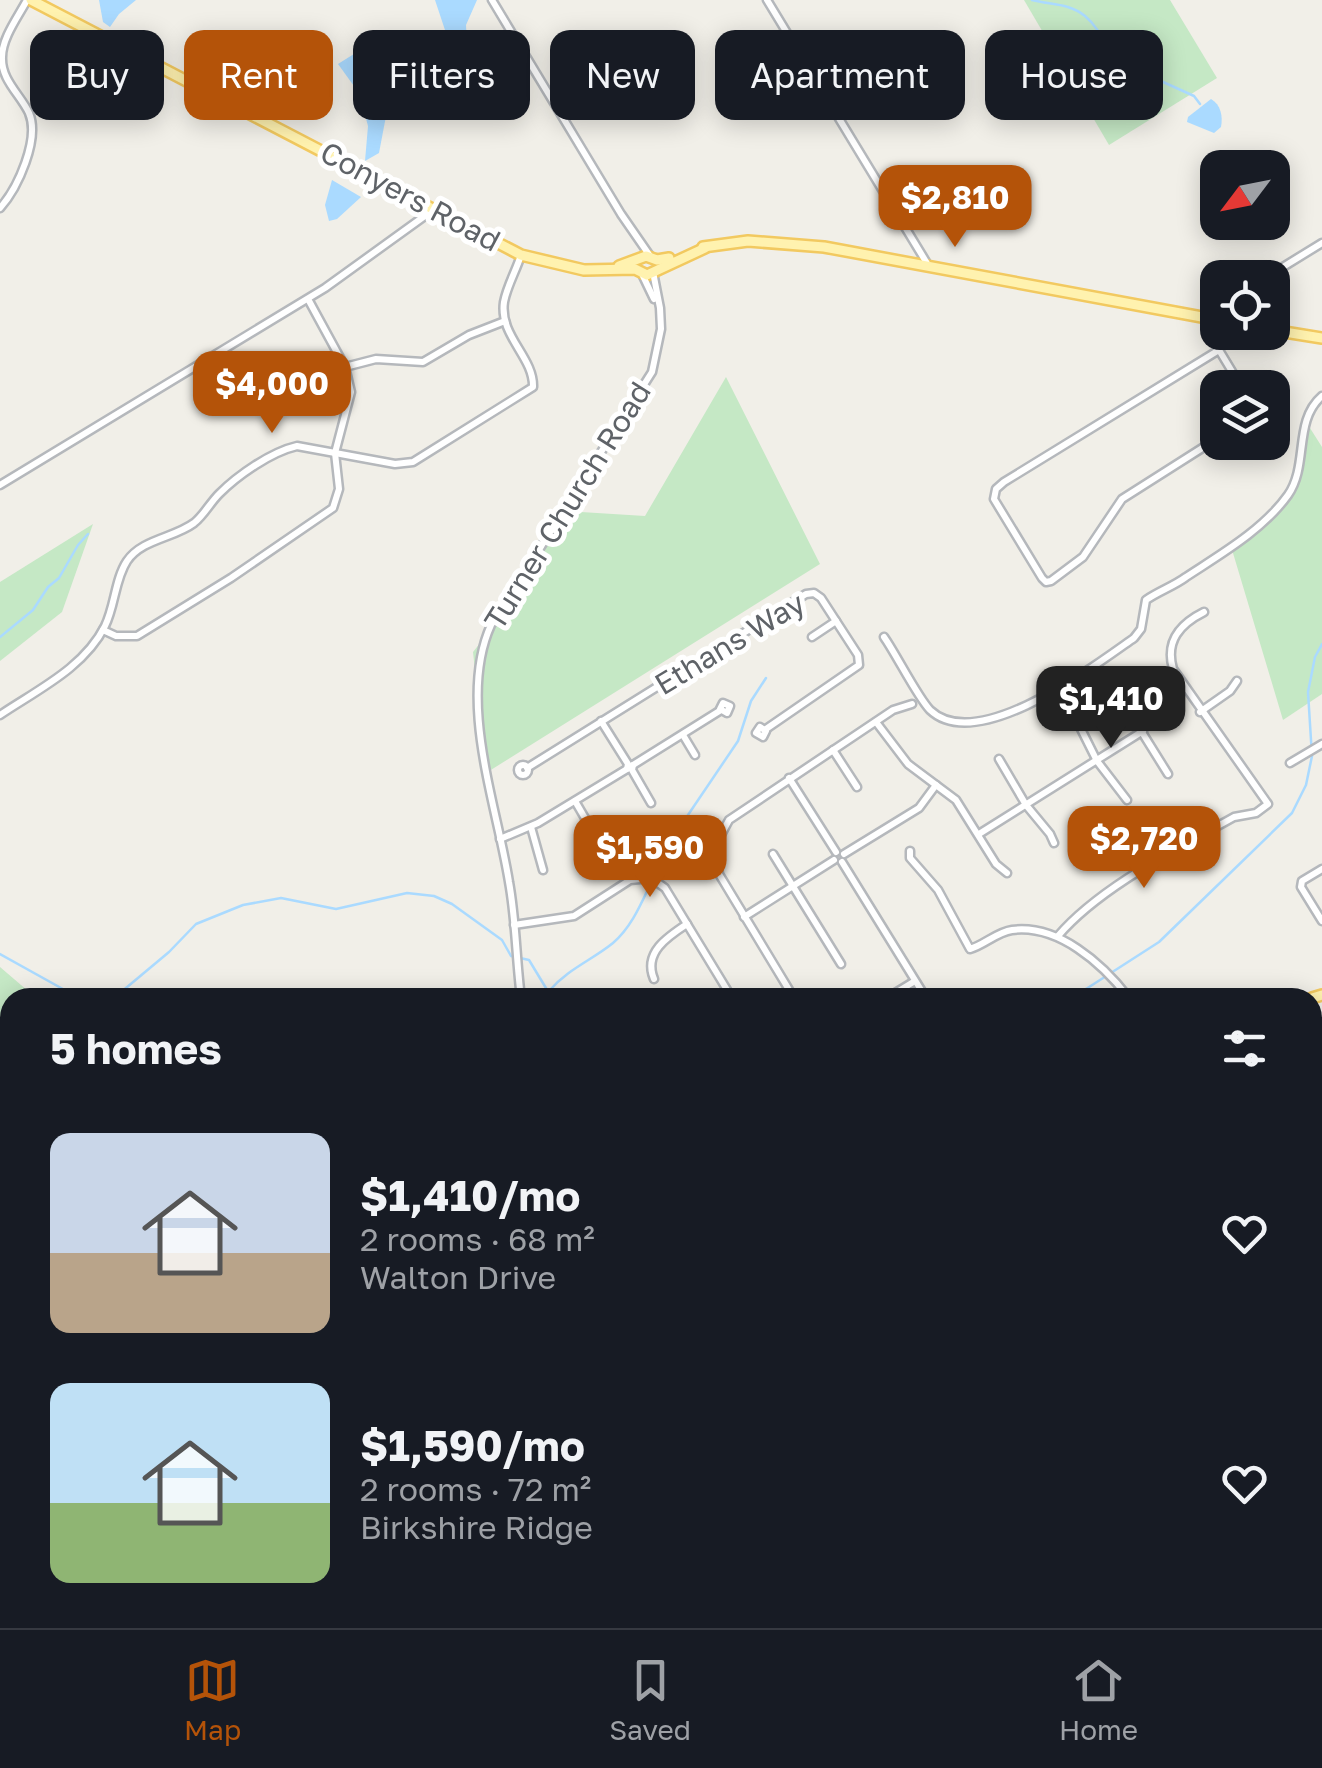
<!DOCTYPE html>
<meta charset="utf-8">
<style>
body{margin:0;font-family:"Golos Text",sans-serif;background:#20242c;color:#f1f3f6;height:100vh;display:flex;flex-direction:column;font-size:38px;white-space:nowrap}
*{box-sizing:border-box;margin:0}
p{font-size:32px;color:#9ea1a6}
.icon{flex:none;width:55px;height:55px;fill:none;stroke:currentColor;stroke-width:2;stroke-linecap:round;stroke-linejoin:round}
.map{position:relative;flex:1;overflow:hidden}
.drawer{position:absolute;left:0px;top:988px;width:1322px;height:642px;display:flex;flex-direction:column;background:#171b24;border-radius:30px 30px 0 0;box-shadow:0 5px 25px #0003}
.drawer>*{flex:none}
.hud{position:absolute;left:30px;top:30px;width:1262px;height:90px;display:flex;gap:20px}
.needle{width:65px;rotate:238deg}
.tools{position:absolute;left:1200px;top:150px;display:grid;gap:20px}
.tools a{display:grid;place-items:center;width:90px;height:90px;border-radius:20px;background:#171b24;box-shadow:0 5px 25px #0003;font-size:50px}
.price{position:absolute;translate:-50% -85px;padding:0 22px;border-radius:20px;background:#b45309;color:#fff;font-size:32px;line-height:65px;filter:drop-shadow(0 2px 5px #0008)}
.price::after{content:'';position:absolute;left:50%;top:60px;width:30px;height:22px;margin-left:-15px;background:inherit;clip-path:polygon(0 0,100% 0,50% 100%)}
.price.on{background:#222;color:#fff}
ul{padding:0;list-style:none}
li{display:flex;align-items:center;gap:30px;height:250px;padding:0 50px}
li span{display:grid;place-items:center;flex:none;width:280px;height:200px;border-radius:20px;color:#555}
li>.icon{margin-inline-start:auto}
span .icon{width:120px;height:120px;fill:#fffc;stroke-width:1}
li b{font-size:42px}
h2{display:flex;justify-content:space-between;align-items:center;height:120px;padding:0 50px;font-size:42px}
.chip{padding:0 35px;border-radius:20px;background:#171b24;box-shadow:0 5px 25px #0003;font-size:35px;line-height:90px}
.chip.on{background:#b45309;color:#fff}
.tab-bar{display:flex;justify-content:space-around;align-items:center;height:140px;border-top:2px solid #363941;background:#171b24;font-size:28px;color:#9ea1a6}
.tab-bar a{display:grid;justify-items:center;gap:5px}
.tab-bar .on{color:#b45309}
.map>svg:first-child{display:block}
.green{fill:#c5e8c5}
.water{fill:#aadaff}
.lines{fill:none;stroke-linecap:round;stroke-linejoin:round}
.stream{stroke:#aadaff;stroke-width:2.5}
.minor-casing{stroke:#b5b8bc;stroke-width:11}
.major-casing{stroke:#f2c960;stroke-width:14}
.minor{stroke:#fff;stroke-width:6}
.major{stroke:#fff2af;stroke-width:9}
.labels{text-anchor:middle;stroke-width:10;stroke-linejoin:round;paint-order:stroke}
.street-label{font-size:30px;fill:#5f6368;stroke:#fff}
</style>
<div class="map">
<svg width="1322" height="1628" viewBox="0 0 1322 1628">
<rect width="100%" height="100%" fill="#f1efe8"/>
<g class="green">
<polygon points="1024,0 1170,0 1217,78 1109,145"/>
<polygon points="726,377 820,564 486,773 473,652 496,623 565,511 645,516"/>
<path d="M1303,417L1322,447V694L1283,720L1230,543C1291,500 1298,492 1303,417Z"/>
<polygon points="93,524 62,612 0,661 0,582"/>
<polygon points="0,967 35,997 10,998 10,1319 0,1313"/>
<polygon points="1322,1385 1322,1592 1313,1599 1312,1391"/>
<polygon points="220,1620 333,1620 327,1628 241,1628"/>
<polygon points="922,1620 1227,1620 1233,1628 943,1628"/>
</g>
<g class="water">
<polygon points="99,0 136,0 119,14 110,27 103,22"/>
<polygon points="435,0 477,0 466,25 467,42 464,46 457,47 446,33"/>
<polygon points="373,42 407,43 410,49 390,95 379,153 365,161 368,126 359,93 338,64"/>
<path d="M1211,99C1221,105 1223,116 1221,127L1214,133L1187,122L1188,117Z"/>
<polygon points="332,180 361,197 337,219 329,221 325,205"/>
<polygon points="811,1620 935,1620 963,1628 809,1628"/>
</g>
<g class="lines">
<g class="stream">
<path d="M1032,0C1051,5 1069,3 1085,16C1102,30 1096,39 1121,45L1141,72L1194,96L1200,104"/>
<polyline points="0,637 33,610 48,587 59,578 78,545 88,534"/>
<polyline points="655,874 665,849 738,741 751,701 766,678"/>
<polyline points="0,954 79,998"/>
<path d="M550,990C568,969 592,960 613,943C631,928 641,904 651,883"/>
<polyline points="114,998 169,952 196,924 243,905 281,898 336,909 407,893 434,896 452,904 502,940 511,956 529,960 552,998"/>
<polyline points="1066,998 1086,989 1159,942 1292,813 1306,785 1312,756 1308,692 1315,657 1322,644"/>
<polyline points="1312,1276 1322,1272"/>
<polyline points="1312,1443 1322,1449"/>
<polyline points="580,1628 580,1620"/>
</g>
<g class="minor-casing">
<g id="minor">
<polyline points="492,0 621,214 650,256"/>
<polyline points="767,0 928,265"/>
<path d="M0,208C18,188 40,139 29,113C20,94 1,80 2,57C2,38 18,17 27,0"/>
<polyline points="642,274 654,299"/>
<polyline points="1265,278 1322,243"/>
<polyline points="1201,316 1218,306"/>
<polyline points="1219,350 1242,388"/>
<polyline points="1219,350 1221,332"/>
<polyline points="345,367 376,359 423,362 469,335 505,321"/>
<polyline points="1218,438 1122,499 1083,557 1051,581 1046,582 1042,578 994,499 996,489 1004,482 1219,350"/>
<polyline points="0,485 325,288 433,210"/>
<polyline points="103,630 116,636 137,636 231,578 333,508 339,489 335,453 351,392 345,367 308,299"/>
<polyline points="812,637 836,621"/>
<path d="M884,637C896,654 918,698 930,710C977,755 1094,666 1134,638L1141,629L1146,600C1159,591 1174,586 1186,577C1221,554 1263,530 1288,495C1309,465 1293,421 1322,396"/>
<polyline points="1115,689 1168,774"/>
<polygon points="723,703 730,706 727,713 720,709"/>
<polyline points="1200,712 1230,691 1237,681"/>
<path d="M0,715C37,690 84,668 105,626C115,606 115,579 127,561C142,539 174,538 194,523C204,515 210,503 219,494C238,475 271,452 297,446L395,464L413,462L533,387C534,357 499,336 504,302C507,286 516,271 521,255"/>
<polyline points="1074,715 1097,761 1127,800"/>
<polyline points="601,721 628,764 627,769"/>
<polyline points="876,722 908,764 956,800 996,864 1007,873"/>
<polygon points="760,727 766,731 763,737 756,733"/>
<polyline points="683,735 695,755"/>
<polyline points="833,750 857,787"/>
<polyline points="999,759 1026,805 1050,834 1054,843"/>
<polyline points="1290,763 1322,744"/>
<circle cx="523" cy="770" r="5"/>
<polyline points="633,765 721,710"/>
<polyline points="633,765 632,770 651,803"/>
<polyline points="527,768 806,594 814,593 821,598 858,655 859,665 766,729"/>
<polyline points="789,778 836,852"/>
<polyline points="575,801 596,837"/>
<polyline points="531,827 543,870"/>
<polyline points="979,834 1143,731"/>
<polyline points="500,839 538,823 627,769"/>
<path d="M910,851V858L938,890L970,949C984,945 997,932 1012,930C1058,924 1102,963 1129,998"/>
<polyline points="773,854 841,964"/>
<polyline points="844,854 919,808 936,785"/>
<polyline points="842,862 926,998"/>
<polyline points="1322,869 1302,881 1301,887 1322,921"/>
<polyline points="744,917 834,860"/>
<polyline points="514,925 574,916 630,880 651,878 665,888 732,998"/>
<path d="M1058,936C1100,887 1177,849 1234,817L1256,813L1268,804L1173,669C1165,641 1180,624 1204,612"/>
<path d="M654,979C643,953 667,937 687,924"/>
<path d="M521,998C516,959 516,920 509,882C497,806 457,700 491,625L652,372L661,329L660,308L653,272"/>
<polyline points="794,998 719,874 715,846 729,820 893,710 912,704"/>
<polyline points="887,998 915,981"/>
<polyline points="1312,1089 1322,1088"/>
<polyline points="1312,1137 1322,1135"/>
<polyline points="1312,1181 1322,1183"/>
<polyline points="0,1584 10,1579"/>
<polyline points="123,1620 127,1628"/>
<polyline points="1248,1620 1253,1628"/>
<polyline points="757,1628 757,1620"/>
</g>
</g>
<g class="major-casing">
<g id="major">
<polyline points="31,0 521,255 584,270 635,269 647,275 705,248"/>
<polyline points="703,247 748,241 824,247 1218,320"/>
<polyline points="619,266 646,256 657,260 669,258"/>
<polyline points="1272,330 1322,338"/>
<polyline points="1312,998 1322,995"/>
<polyline points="421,1628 427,1620"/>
</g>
</g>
<use href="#minor" class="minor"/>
<use href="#major" class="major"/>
</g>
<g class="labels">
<g class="street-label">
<text transform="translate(410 197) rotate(28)" y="10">Conyers Road</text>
<text transform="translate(568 506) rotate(-58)" y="10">Turner Church Road</text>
<text transform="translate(730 644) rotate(-31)" y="10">Ethans Way</text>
</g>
</g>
</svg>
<div class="tools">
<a><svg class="needle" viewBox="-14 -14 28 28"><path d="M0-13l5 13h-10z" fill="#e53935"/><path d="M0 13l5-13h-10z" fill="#9ea1a6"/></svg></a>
<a><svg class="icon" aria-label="locate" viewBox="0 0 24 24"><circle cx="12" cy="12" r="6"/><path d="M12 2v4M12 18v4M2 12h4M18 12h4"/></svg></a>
<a><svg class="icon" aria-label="layers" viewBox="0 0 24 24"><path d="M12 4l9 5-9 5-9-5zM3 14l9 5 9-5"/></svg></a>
</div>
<b class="price" style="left:955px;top:250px">$2,810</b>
<b class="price" style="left:272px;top:436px">$4,000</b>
<b class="price on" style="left:1111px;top:751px">$1,410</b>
<b class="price" style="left:1144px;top:891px">$2,720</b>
<b class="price" style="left:650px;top:900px">$1,590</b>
<div class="hud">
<a class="chip">Buy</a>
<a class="chip on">Rent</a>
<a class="chip">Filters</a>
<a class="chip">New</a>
<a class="chip">Apartment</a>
<a class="chip">House</a>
</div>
<section class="drawer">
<h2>5 homes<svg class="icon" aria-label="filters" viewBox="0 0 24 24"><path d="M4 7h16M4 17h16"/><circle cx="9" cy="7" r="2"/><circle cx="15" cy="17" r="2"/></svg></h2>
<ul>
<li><span style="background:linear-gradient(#c9d6e8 60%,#b9a48a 0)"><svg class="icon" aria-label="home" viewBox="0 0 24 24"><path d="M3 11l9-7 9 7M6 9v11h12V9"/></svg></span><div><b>$1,410/mo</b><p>2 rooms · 68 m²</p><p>Walton Drive</p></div><svg class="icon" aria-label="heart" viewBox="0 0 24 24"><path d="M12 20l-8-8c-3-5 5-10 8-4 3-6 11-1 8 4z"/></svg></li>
<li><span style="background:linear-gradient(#bfe0f5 60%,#8fb573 0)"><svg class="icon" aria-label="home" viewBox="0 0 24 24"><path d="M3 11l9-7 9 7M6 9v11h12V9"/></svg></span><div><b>$1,590/mo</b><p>2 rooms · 72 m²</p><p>Birkshire Ridge</p></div><svg class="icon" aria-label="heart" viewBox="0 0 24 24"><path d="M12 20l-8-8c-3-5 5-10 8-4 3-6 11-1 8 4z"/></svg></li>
</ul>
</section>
</div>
<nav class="tab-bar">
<a class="on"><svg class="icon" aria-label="map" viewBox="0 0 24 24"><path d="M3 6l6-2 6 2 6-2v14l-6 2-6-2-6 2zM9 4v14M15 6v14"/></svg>Map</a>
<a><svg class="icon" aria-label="saved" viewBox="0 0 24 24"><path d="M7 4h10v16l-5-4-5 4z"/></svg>Saved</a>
<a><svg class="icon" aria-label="home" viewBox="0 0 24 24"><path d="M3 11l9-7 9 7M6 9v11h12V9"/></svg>Home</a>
</nav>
